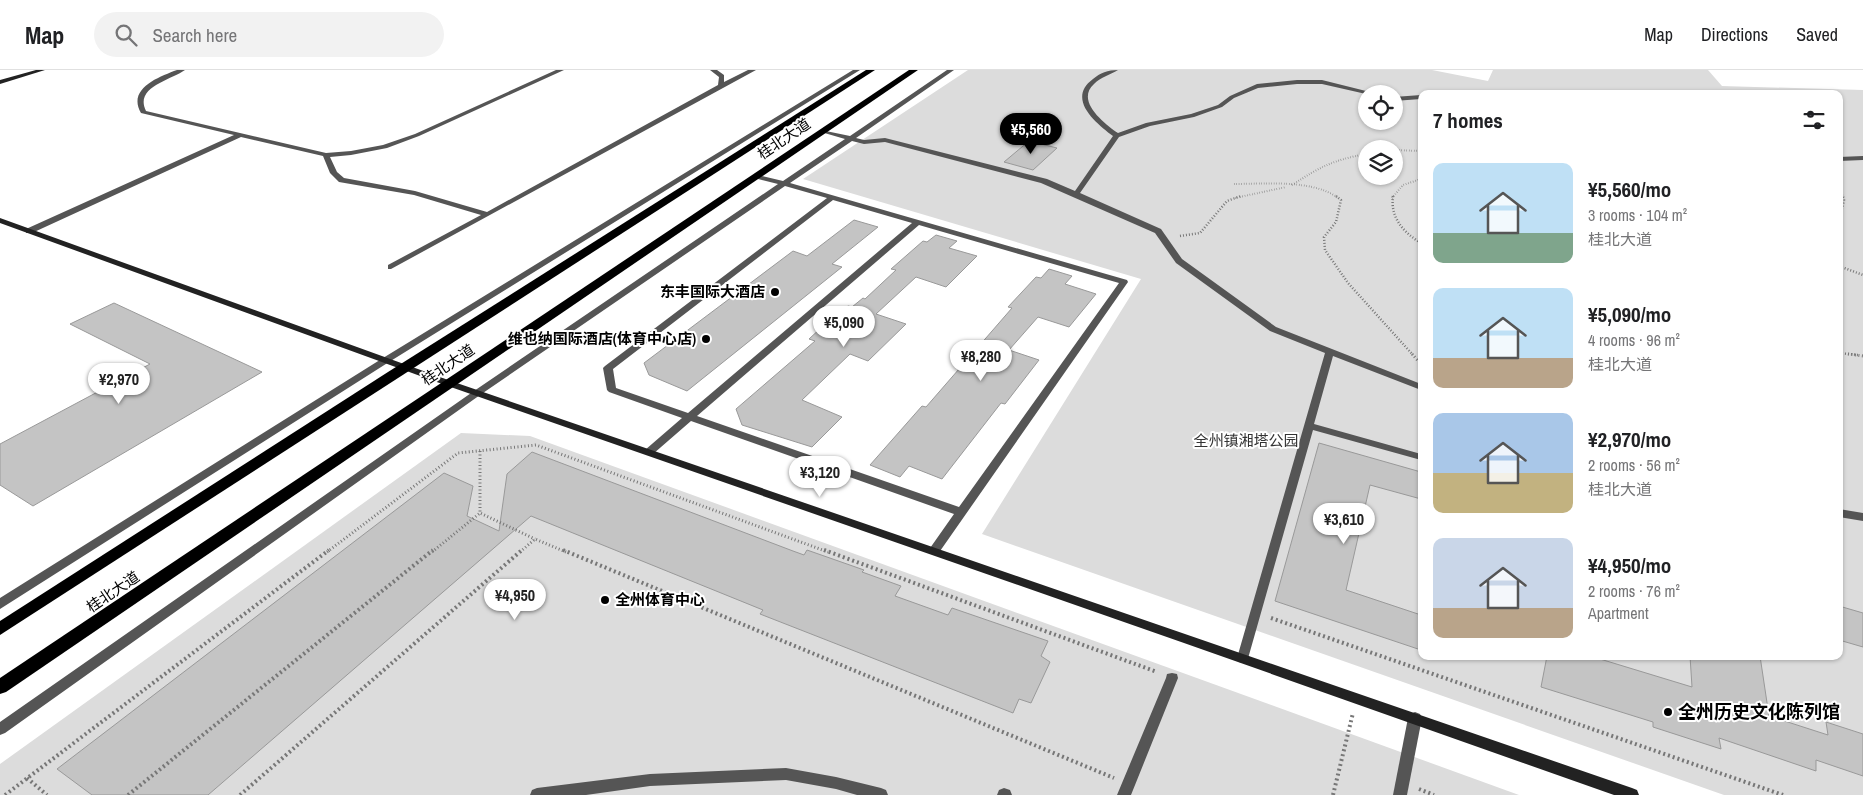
<!DOCTYPE html>
<meta charset="utf-8">
<style>
body{margin:0;font-family:"Archivo Narrow","Noto Sans SC",sans-serif;background:#f2f2f2;color:#202124;height:100vh;display:flex;flex-direction:column;font-size:19px;white-space:nowrap}
*{box-sizing:border-box;margin:0}
p{font-size:16px;color:#757577}
.icon{flex:none;width:28px;height:28px;fill:none;stroke:currentColor;stroke-width:2;stroke-linecap:round;stroke-linejoin:round}
.map{position:relative;flex:1;overflow:hidden}
.panel{position:absolute;left:1418px;top:20px;width:425px;height:570px;display:flex;flex-direction:column;background:#fff;border-radius:10px;box-shadow:0 1px 4px #0004}
.panel>*{flex:none}
.controls{position:absolute;left:1358px;top:15px;display:grid;gap:10px}
.controls a{display:grid;place-items:center;width:45px;height:45px;border-radius:50%;background:#fff;box-shadow:0 1px 4px #0004;font-size:25px}
.price{position:absolute;translate:-50% -42px;padding:0 11px;border-radius:18px;background:#fff;color:#222;font-size:16px;line-height:32px;filter:drop-shadow(0 1px 2px #0008)}
.price::after{content:'';position:absolute;left:50%;top:30px;width:15px;height:11px;margin-left:-8px;background:inherit;clip-path:polygon(0 0,100% 0,50% 100%)}
.price.current{background:#000;color:#fff}
ul{padding:0;list-style:none}
li{display:flex;align-items:center;gap:15px;height:125px;padding:0 15px}
li span{display:grid;place-items:center;flex:none;width:140px;height:100px;border-radius:10px;color:#555}
li>.icon{margin-inline-start:auto}
span .icon{width:60px;height:60px;fill:#fffc;stroke-width:1}
li b{font-size:21px}
h2{display:flex;justify-content:space-between;align-items:center;height:60px;padding:0 15px;font-size:21px}
header{display:flex;align-items:center;gap:30px;box-sizing:border-box;height:70px;padding:0 25px;background:#fff;border-bottom:1px solid #e0e0e0}
header strong{font-size:24px}
nav{display:flex;gap:28px;margin-inline-start:auto;font-size:18px}
.search{width:350px;height:45px;background:#f2f2f2;display:flex;align-items:center;gap:12px;box-sizing:border-box;padding:0 18px;border-radius:28px;color:#757577;font-size:19px}
.map>svg:first-child{display:block}
.green{fill:#dcdcdc;fill-rule:evenodd}
.building{fill:#c4c4c4;stroke:#999}
.lines{fill:none;stroke-linecap:round;stroke-linejoin:round}
.path-far3{stroke:#777;stroke-width:2;stroke-dasharray:0.5 2;stroke-linecap:butt}
.path-far2{stroke:#777;stroke-width:2.5;stroke-dasharray:1 2;stroke-linecap:butt}
.path-far1{stroke:#777;stroke-width:3;stroke-dasharray:1 2.5;stroke-linecap:butt}
.path{stroke:#777;stroke-width:4;stroke-dasharray:2 3;stroke-linecap:butt}
.service{fill:#555;fill-rule:evenodd}
.secondary{fill:#222;fill-rule:evenodd}
.primary{fill:#000;fill-rule:evenodd}
.poi-dot{fill:#000;stroke:#fff;stroke-width:2}
.labels{text-anchor:middle;stroke-width:4;stroke-linejoin:round;paint-order:stroke}
.street-label{font-size:15px;fill:#000;stroke:#fff}
.poi-label{font-size:15px;font-weight:bold;fill:#000;stroke:#fff;text-anchor:end}
.park-label{font-size:15px;fill:#333;stroke:#fff}
.near-poi-label{font-size:18px;font-weight:bold;fill:#000;stroke:#fff;text-anchor:start}
</style>
<header>
<strong>Map</strong>
<div class="search"><svg class="icon" aria-label="search" viewBox="0 0 24 24"><circle cx="10" cy="10" r="6"/><path d="M15 15l6 6"/></svg>Search here</div>
<nav><a>Map</a><a>Directions</a><a>Saved</a></nav>
</header>
<div class="map">
<svg width="1863" height="725" viewBox="0 0 1863 725">
<rect width="100%" height="100%" fill="#fff"/>
<g class="green">
<path d="M968,0H1432L1488,11L1493,0H1708L1722,16L1863,20V725H1724L982,464L1141,209L803,109ZM1366,24H1394V51H1366ZM1421,24H1839V586H1421ZM1366,79H1394V106H1366Z"/>
<polygon points="461,363 530,366 1519,725 0,725 0,694"/>
</g>
<g class="building">
<polygon points="1029,71 1057,78 1033,100 1004,92"/>
<polygon points="854,150 878,157 832,194 842,197 687,321 649,305 644,293 793,181 807,186"/>
<polygon points="936,165 957,171 949,178 977,186 946,217 916,207 876,244 906,254 868,291 850,284 802,330 842,347 812,377 742,355 736,339 815,271 809,269 823,256 848,236 852,237 863,228 865,229 896,200 891,199 923,171 927,172"/>
<polygon points="1049,199 1072,206 1065,214 1096,224 1069,257 1038,247 1009,280 1039,290 1005,334 1001,333 942,409 909,396 900,407 870,395 922,336 926,337 1012,238 1008,237 1036,207 1041,208"/>
<polygon points="114,233 262,302 33,436 0,415 0,374 150,294 70,254"/>
<polygon points="1319,373 1421,402 1421,429 1370,415 1346,520 1421,545 1421,580 1275,531"/>
<polygon points="532,382 793,481 804,485 807,480 864,500 862,502 901,516 895,526 948,545 952,538 1048,571 1041,586 1050,592 1031,633 1019,629 1013,643 760,544 763,540 531,446 208,725 92,725 57,699 444,403 473,416 467,446 499,461 507,404"/>
<polygon points="1839,536 1863,543 1863,577 1839,570"/>
<polygon points="1547,586 1600,586 1600,589 1692,617 1690,586 1760,586 1769,646 1828,665 1826,652 1863,664 1863,706 1816,690 1816,701 1719,668 1721,679 1653,657 1653,652 1541,617"/>
</g>
<g class="lines">
<g class="path-far3">
<polyline points="1394,80 1421,81"/>
<polyline points="1839,113 1843,128"/>
<path d="M1234,114C1264,114 1313,109 1338,128"/>
<path d="M1292,115C1320,97 1333,90 1366,84"/>
<polyline points="1235,128 1286,117"/>
<polyline points="1392,128 1403,115 1421,109"/>
</g>
<g class="path-far2">
<polyline points="1336,126 1341,130 1336,152 1324,167 1325,180 1348,213 1413,285"/>
<path d="M1393,126C1390,148 1404,163 1421,173"/>
<polyline points="1839,151 1844,130 1843,126"/>
<polyline points="1180,166 1200,163 1227,131 1241,126"/>
<polyline points="1839,196 1863,205"/>
<polyline points="1839,283 1858,285"/>
</g>
<g class="path-far1">
<polyline points="1412,284 1421,294"/>
<polyline points="1848,284 1863,286"/>
<polyline points="480,381 480,443 535,469"/>
<polyline points="327,482 458,383 536,375 828,482"/>
<polyline points="432,482 480,443"/>
<polyline points="520,482 535,469 566,482"/>
</g>
<g class="path">
<polyline points="563,480 1114,708"/>
<polyline points="824,480 1157,602"/>
<polyline points="1271,548 1783,725"/>
<polyline points="27,708 47,725"/>
<polyline points="1419,719 1434,725"/>
<polyline points="5,725 329,480"/>
<polyline points="128,725 433,480"/>
<polyline points="240,725 522,480"/>
<polyline points="1333,725 1353,643"/>
</g>
<g class="service">
<path d="M177,0H185C171,10 134,17 146,41L326,83L351,81L383,75L415,64L556,0H564L419,66L387,78L351,85L330,87L337,102L344,108L415,121L487,142L718,15L719,7L710,0H717L724,5V12L748,0H756L391,199H388V195L481,145L414,125L339,112L330,103L323,86L241,67L32,163H26V159L234,65L141,43C127,19 158,7 177,0Z"/>
<polygon points="853,0 860,0 389,292 0,539 0,528 383,288"/>
<path d="M947,0H954L856,68L864,70L885,68L1047,109L1075,121L1113,66C1096,53 1066,29 1093,9C1100,3 1108,0 1118,0C1110,5 1101,7 1094,14C1075,31 1105,54 1118,63L1146,53L1191,44L1218,35L1230,26L1257,14L1297,10H1322L1378,24H1366L1322,14H1297L1258,18L1234,28L1222,37L1194,47L1150,56L1119,67L1080,123L1161,159L1182,189L1276,257L1421,314V320L1333,286L1314,354L1421,384V390L1313,360L1247,592L1243,593L1239,592L1237,588L1325,283L1270,261L1176,193L1155,163L1041,113L885,72L864,74L852,71L790,113L1127,210L1128,212L938,484H930L928,481L954,444L691,351L653,384H645L644,382L645,380L682,348L609,322L607,320L603,298L605,296L827,128L785,116L480,325L5,663L0,665V652L474,321L778,114L754,108V104L783,111L845,69L821,62V60L850,66ZM833,130L912,153L688,343L616,318L613,299ZM919,155L1119,213L959,437L697,346Z"/>
<polygon points="1421,25 1421,29 1394,31 1394,27"/>
<polygon points="1863,86 1863,90 1839,91 1839,87"/>
<polygon points="1839,439 1863,443 1863,451 1839,447"/>
<polygon points="1172,603 1177,604 1178,608 1131,725 1117,725 1166,608 1167,604"/>
<polygon points="1415,642 1420,644 1422,648 1407,725 1393,725 1408,648 1410,644"/>
<polygon points="786,698 836,707 881,718 886,720 888,725 857,725 836,719 786,710 650,716 586,725 530,725 532,720 537,718 650,704"/>
<polygon points="1004,718 1010,720 1012,725 997,725 999,720"/>
</g>
<g class="secondary">
<polygon points="36,0 45,0 0,14 0,10"/>
<polygon points="0,148 451,311 1632,718 1637,720 1639,725 1614,725 1184,573 445,315 0,153"/>
</g>
<g class="primary">
<polygon points="866,0 875,0 0,565 0,551 388,302"/>
<polygon points="909,0 918,0 6,622 0,624 0,608"/>
</g>
</g>
<g class="poi-dot">
<circle cx="775" cy="222" r="5"/>
<circle cx="706" cy="269" r="5"/>
<circle cx="605" cy="530" r="5"/>
<circle cx="1668" cy="642" r="5"/>
</g>
<g class="labels">
<g class="street-label">
<text transform="translate(784 69) rotate(-34)" y="5">桂北大道</text>
<text transform="translate(448 295) rotate(-34)" y="5">桂北大道</text>
<text transform="translate(113 522) rotate(-34)" y="5">桂北大道</text>
</g>
<g class="poi-label">
<text x="765" y="227">东丰国际大酒店</text>
<text x="696" y="274">维也纳国际酒店(体育中心店)</text>
<text x="615" y="535" text-anchor="start">全州体育中心</text>
</g>
<g class="park-label">
<text x="1246" y="376">全州镇湘塔公园</text>
</g>
<g class="near-poi-label">
<text x="1678" y="648">全州历史文化陈列馆</text>
</g>
</g>
</svg>
<div class="controls">
<a><svg class="icon" aria-label="locate" viewBox="0 0 24 24"><circle cx="12" cy="12" r="6"/><path d="M12 2v4M12 18v4M2 12h4M18 12h4"/></svg></a>
<a><svg class="icon" aria-label="layers" viewBox="0 0 24 24"><path d="M12 4l9 5-9 5-9-5zM3 14l9 5 9-5"/></svg></a>
</div>
<b class="price current" style="left:1031px;top:85px">¥5,560</b>
<b class="price" style="left:844px;top:278px">¥5,090</b>
<b class="price" style="left:981px;top:312px">¥8,280</b>
<b class="price" style="left:119px;top:335px">¥2,970</b>
<b class="price" style="left:820px;top:428px">¥3,120</b>
<b class="price" style="left:1344px;top:475px">¥3,610</b>
<b class="price" style="left:515px;top:551px">¥4,950</b>
<section class="panel">
<h2>7 homes<svg class="icon" aria-label="filters" viewBox="0 0 24 24"><path d="M4 7h16M4 17h16"/><circle cx="9" cy="7" r="2"/><circle cx="15" cy="17" r="2"/></svg></h2>
<ul>
<li><span style="background:linear-gradient(#bfe0f5 70%,#7fa58c 0)"><svg class="icon" aria-label="home" viewBox="0 0 24 24"><path d="M3 11l9-7 9 7M6 9v11h12V9"/></svg></span><div><b>¥5,560/mo</b><p>3 rooms · 104 m²</p><p>桂北大道</p></div></li>
<li><span style="background:linear-gradient(#bfe0f5 70%,#b9a48a 0)"><svg class="icon" aria-label="home" viewBox="0 0 24 24"><path d="M3 11l9-7 9 7M6 9v11h12V9"/></svg></span><div><b>¥5,090/mo</b><p>4 rooms · 96 m²</p><p>桂北大道</p></div></li>
<li><span style="background:linear-gradient(#a9c7e8 60%,#c2b280 0)"><svg class="icon" aria-label="home" viewBox="0 0 24 24"><path d="M3 11l9-7 9 7M6 9v11h12V9"/></svg></span><div><b>¥2,970/mo</b><p>2 rooms · 56 m²</p><p>桂北大道</p></div></li>
<li><span style="background:linear-gradient(#c9d6e8 70%,#b9a48a 0)"><svg class="icon" aria-label="home" viewBox="0 0 24 24"><path d="M3 11l9-7 9 7M6 9v11h12V9"/></svg></span><div><b>¥4,950/mo</b><p>2 rooms · 76 m²</p><p>Apartment</p></div></li>
</ul>
</section>
</div>
